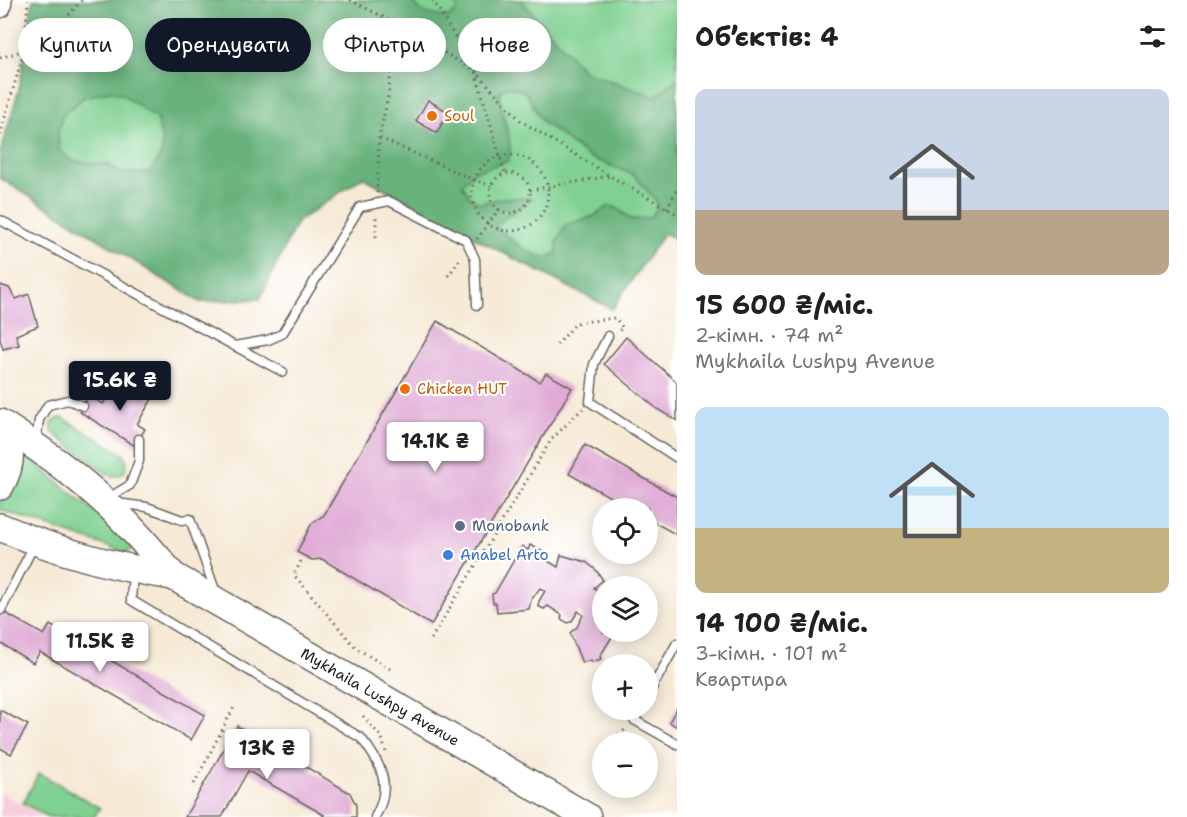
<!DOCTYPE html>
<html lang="uk">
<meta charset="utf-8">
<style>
body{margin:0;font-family:"Shantell Sans",sans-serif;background:#f6f6f6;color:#202124;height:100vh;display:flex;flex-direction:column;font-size:22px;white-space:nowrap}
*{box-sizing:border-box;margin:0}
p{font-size:20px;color:#757577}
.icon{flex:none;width:33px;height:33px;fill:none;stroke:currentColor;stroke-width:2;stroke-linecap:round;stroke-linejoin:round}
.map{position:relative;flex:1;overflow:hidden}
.side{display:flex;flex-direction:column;background:#fff;width:510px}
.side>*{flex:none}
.banner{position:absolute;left:18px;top:18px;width:568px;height:54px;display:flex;gap:12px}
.tools{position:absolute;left:592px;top:498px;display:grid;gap:12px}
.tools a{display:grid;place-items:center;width:66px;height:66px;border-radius:50%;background:#fff;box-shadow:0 3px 15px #0003;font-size:30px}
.price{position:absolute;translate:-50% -51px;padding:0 14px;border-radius:6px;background:#fff;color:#222;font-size:20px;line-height:39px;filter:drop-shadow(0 2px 3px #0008)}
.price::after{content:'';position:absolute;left:50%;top:36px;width:18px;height:14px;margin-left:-9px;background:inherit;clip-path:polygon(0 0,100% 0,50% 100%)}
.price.selected{background:#111827;color:#fff}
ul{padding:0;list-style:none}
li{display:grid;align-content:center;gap:12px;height:318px;padding:0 18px}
li span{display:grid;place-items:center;height:186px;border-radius:12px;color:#555}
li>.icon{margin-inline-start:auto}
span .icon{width:108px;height:108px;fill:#fffc;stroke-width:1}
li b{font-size:26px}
h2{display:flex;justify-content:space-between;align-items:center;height:72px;padding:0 18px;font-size:26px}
.tag{padding:0 21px;border-radius:27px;background:#fff;box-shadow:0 3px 15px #0003;font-size:21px;line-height:54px}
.tag.selected{background:#111827;color:#fff}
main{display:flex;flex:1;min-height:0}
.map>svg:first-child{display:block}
.built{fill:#f5cfdc}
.green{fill:#7fd091;stroke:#4e7656;stroke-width:1.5}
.forest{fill:#67b27b;stroke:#42674c;stroke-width:1.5;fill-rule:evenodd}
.building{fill:#e0acd5}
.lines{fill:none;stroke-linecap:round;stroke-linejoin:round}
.service-casing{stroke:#68645d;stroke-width:11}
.tertiary-casing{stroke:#68645d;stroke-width:24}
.primary-casing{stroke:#68645d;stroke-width:30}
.path{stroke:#68645d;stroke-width:3;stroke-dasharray:1.5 4.5;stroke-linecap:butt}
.service{stroke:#fff;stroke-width:8}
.tertiary{stroke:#fff;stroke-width:21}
.primary{stroke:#fff;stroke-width:27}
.food-dot{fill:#e8710a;stroke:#fff;stroke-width:2}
.service-dot{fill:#5c6f8a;stroke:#fff;stroke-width:2}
.shop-dot{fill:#3f7fe0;stroke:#fff;stroke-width:2}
.labels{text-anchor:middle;stroke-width:4.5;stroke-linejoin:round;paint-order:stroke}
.food-label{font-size:15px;fill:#c56008;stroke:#fff;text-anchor:start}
.service-label{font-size:15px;fill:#4e5e75;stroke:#fff;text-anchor:start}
.shop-label{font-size:15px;fill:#366cbe;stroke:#fff;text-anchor:start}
.street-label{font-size:15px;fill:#1c1c1c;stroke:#fff}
</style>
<main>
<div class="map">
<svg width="677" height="817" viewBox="0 0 677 817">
<rect width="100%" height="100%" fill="#fff"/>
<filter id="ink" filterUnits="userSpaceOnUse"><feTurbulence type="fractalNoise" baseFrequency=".0167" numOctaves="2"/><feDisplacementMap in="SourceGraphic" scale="12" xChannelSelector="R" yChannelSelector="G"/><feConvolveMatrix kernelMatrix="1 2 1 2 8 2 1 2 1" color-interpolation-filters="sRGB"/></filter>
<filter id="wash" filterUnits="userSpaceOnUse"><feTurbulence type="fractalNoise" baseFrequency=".008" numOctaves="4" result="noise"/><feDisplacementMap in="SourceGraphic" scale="24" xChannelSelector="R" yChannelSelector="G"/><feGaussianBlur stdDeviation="1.35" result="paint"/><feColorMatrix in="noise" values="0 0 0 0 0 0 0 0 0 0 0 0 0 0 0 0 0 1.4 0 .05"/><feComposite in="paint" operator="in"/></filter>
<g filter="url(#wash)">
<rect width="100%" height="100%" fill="#f6ead7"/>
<polygon class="built" points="0,792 44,817 0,817"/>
<g class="green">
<polygon points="33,0 677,0 677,239 664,233 612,309 513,258 363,177 297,222 260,299 200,302 0,178 0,154 19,89"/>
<path d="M60,418H63L123,454C132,467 124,479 109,475L54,434C49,427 52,420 60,418Z"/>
<path d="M21,451L133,544C133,549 131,551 127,553L0,510V499Z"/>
<polygon points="39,773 100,808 94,817 48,817 23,803"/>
</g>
<path class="forest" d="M33,0H413C420,15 434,16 449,17L458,9L454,0H521L584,71L655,97L677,79V239L664,233L612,309L513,258L363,177L297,222L260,299L200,302L0,178V154L19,89ZM507,87C534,88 529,106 543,122L589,157L634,175L657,202L656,211L650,218L631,219L617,208L609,206L594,216L565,225L557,242V252C555,254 551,256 549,257C533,259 506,236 495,226L532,198H505L479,203L471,198L462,184L474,172L508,161C516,137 498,116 500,92ZM110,91L120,93L157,119C163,146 168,148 150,172L124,174L108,165L73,161L59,150L58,132L63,115L84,97Z"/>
<g id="blocks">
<g class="building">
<polygon points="428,100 448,112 437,133 416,121"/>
<polygon points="0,285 9,288 16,299 29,294 38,326 16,335 19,345 3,349 0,339"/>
<polygon points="437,321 540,382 546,373 572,388 431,625 322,559 312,560 297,552 312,523 324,515"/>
<polygon points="626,337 677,382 677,421 657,409 604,364"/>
<polygon points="118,379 152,399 137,424 145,429 135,446 80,412 89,396 103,404"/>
<polygon points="585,445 677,497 677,535 648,519 648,508 630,508 569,474"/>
<polygon points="530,545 543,552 541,557 558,567 561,555 586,562 596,570 603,580 594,588 603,594 603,632 615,632 600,656 601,659 592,662 591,660 582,663 570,633 577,627 583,615 578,611 572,621 568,623 561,619 562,615 548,606 544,609 538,606 539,601 545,591 540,588 531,600 529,609 497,612 496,603 493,603 492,594 495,593 522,546 528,550"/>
<polygon points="0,610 44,635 50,625 205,715 191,740 40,652 33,663 0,643"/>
<polygon points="677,708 677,727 669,722"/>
<polygon points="0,710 28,725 11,754 0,748"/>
<polygon points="237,726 350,793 356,805 356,817 322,817 324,815 248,771 222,817 185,817"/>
</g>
</g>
</g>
<g filter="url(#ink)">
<use href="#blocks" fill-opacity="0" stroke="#68645d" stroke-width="1.5"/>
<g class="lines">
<g class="service-casing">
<g id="service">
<polyline points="0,220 283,372"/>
<polyline points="608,336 594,364 590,402 677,458"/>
<polyline points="235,346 268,340 282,334 360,207 389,201 466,240 475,259 477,305"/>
<polyline points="36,442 39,420 48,405 68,400 83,406"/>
<polyline points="107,499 130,485 139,461 139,439"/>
<polyline points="116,503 147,507 182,520 190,519 216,593"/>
<path d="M133,574L131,600L361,738C381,763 393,786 375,817"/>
<polyline points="1,610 34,545"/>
<polyline points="648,695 677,643"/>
<polyline points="640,710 634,720 677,744"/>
</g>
</g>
<g class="tertiary-casing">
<polyline id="tertiary" points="0,7 1,0"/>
</g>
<g class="primary-casing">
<g id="primary">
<path d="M0,423C36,446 72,472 104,501C129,524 151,550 173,576L587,817"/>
<path d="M0,427C13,449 12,465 0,486"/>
<path d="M0,527C56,551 113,567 173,576"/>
</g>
</g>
<g class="path">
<polyline points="350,0 397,24 475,71 521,121 610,176 677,214"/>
<polyline points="433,0 475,71 505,173"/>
<polyline points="0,58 43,44 82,0"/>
<polyline points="0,135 24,51 28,0"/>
<polyline points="380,138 474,180 491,186"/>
<circle cx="510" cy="193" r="38"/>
<circle cx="510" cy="193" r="20"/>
<polyline points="530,190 610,176"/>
<polyline points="377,193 379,138 388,97 397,24"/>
<polyline points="667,208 677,189"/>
<polyline points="376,237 376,215"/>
<polyline points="477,239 499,209"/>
<polyline points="448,276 461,258"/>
<polyline points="557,345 576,323 615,318 623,328 618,331"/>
<polyline points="301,561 294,575 356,648 390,669"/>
<polyline points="431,639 551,440 583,408"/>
<polyline points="363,716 382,738 386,753"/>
<polyline points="609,742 626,729"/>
<polyline points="194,784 235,705"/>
</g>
<use href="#service" class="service"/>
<use href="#tertiary" class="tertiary"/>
<use href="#primary" class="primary"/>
</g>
</g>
<g class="food-dot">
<circle cx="432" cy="116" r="6"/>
<circle cx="405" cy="389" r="6"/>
</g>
<circle class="service-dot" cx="460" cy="526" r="6"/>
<circle class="shop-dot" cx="448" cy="555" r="6"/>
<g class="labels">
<g class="food-label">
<text x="444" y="121">Soul</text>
<text x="417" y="394">Chicken HUT</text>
</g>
<g class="service-label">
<text x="472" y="531">Monobank</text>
</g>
<g class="shop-label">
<text x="460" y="560">Anabel Arto</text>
</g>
<g class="street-label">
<text transform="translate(380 697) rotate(30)" y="5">Mykhaila Lushpy Avenue</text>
</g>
</g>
</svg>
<div class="tools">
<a><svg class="icon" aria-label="locate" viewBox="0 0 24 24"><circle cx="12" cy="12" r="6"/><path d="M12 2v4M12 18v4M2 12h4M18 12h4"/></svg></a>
<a><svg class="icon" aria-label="layers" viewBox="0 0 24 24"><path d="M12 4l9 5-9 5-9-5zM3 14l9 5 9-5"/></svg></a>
<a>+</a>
<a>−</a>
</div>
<b class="price selected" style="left:120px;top:412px">15.6K ₴</b>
<b class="price" style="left:435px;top:473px">14.1K ₴</b>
<b class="price" style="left:100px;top:673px">11.5K ₴</b>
<b class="price" style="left:267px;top:780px">13K ₴</b>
<div class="banner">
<a class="tag">Купити</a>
<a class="tag selected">Орендувати</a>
<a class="tag">Фільтри</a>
<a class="tag">Нове</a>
</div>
</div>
<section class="side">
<h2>Об’єктів: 4<svg class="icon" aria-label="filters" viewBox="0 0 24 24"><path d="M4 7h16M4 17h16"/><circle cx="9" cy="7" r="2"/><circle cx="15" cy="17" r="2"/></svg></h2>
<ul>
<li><span style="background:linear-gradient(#c9d6e8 65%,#b9a48a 0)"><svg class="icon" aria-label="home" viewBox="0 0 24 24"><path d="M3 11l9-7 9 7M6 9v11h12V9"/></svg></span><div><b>15 600 ₴/міс.</b><p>2-кімн. · 74 m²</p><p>Mykhaila Lushpy Avenue</p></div></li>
<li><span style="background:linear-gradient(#bfe0f5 65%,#c2b280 0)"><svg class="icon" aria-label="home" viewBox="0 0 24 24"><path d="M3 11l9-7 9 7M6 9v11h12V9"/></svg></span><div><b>14 100 ₴/міс.</b><p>3-кімн. · 101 m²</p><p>Квартира</p></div></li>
</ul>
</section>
</main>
